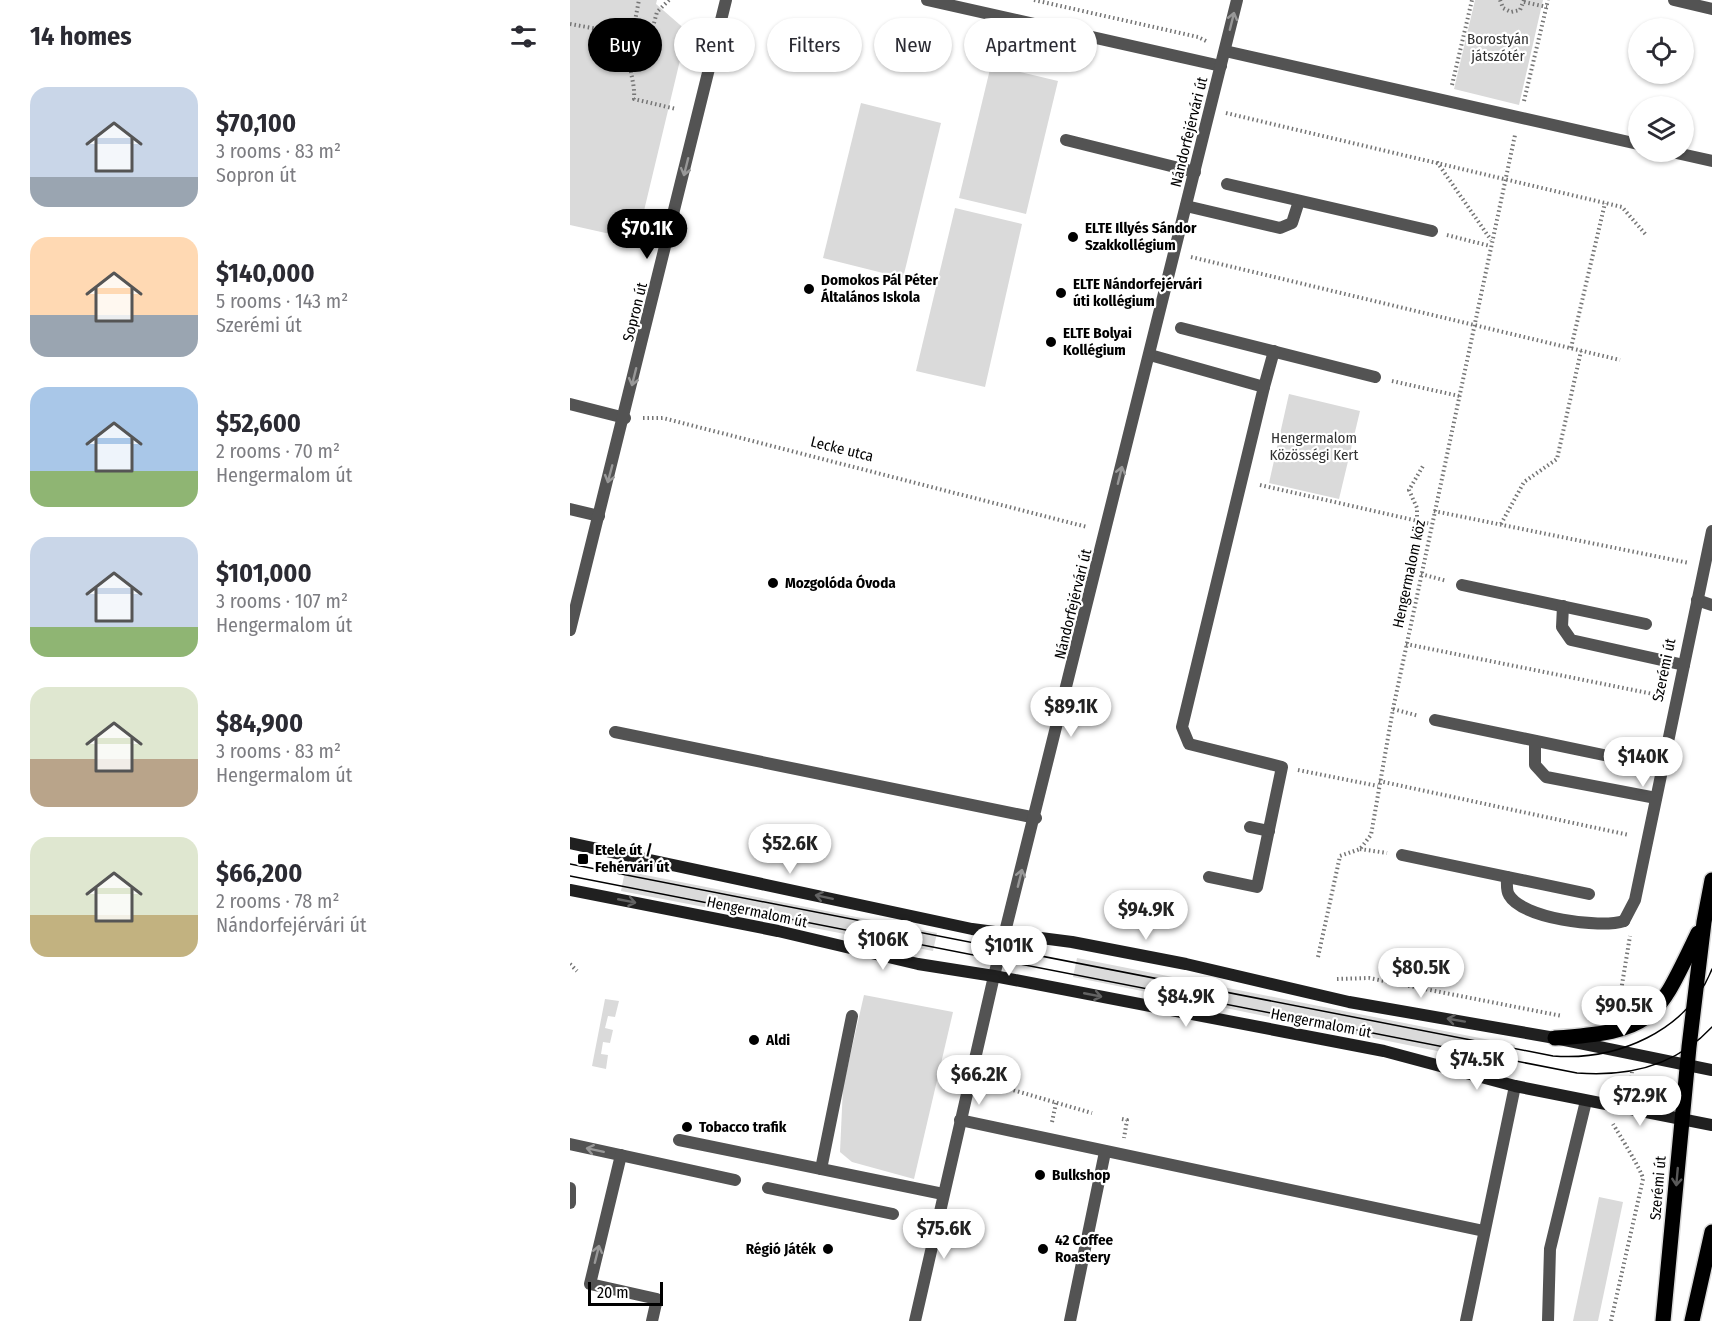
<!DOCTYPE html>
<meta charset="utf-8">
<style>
body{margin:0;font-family:"Fira Sans Condensed",sans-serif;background:#f2f2f3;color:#2b2b33;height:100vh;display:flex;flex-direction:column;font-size:22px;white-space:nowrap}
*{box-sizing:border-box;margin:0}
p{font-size:20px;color:#7c7c81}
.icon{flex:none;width:33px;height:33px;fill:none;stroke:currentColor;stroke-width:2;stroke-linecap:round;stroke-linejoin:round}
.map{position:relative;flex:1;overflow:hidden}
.drawer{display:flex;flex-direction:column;background:#fff;width:570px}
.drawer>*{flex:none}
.hud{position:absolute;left:18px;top:18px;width:570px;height:54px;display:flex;gap:12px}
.controls{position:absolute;left:1058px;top:18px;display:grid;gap:12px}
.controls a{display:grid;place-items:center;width:66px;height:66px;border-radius:50%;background:#fff;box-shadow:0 2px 4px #0004;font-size:30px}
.scale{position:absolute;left:18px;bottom:15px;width:75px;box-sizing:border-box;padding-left:6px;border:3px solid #000;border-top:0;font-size:16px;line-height:21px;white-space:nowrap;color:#000;-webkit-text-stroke:4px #fff;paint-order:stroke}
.price{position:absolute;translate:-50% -51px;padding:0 14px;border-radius:21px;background:#fff;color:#222;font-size:20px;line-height:39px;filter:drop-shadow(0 2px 3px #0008)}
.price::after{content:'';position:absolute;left:50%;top:36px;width:18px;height:14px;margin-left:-9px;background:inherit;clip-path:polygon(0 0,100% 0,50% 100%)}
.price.active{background:#000;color:#fff}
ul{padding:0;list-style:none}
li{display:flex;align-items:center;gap:18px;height:150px;padding:0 30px}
li span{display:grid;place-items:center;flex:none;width:168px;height:120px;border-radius:18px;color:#555}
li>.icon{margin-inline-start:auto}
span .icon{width:72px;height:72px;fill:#fffc;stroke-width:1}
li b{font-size:26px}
h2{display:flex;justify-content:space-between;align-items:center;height:72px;padding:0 30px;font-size:26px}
.pill{padding:0 21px;border-radius:27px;background:#fff;box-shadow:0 2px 4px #0004;font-size:21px;line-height:54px}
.pill.active{background:#000;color:#fff}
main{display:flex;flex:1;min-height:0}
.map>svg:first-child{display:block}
.green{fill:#dadada}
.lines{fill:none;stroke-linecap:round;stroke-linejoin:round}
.primary-casing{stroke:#dbdbdb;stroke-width:18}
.path{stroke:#757575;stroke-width:4;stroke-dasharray:1.5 3;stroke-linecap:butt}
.service{stroke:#535353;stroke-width:12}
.minor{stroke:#535353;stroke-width:12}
.secondary{stroke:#202020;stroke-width:12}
.primary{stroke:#000;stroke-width:15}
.tram{stroke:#000;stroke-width:1.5}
.oneway{stroke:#989898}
.oneway2{stroke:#636363}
.oneway3{stroke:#595959}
.poi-dot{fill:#000;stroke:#fff;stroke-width:2}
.labels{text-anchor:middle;stroke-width:4.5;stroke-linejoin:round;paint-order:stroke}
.park-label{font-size:15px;fill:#313131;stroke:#fff}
.street-label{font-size:15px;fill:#000;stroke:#fff}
.poi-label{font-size:15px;font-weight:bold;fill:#000;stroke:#fff;text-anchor:start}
</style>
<main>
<section class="drawer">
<h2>14 homes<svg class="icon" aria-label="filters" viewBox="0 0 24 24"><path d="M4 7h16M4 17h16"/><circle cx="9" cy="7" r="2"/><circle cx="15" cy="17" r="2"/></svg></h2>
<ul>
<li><span style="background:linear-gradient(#c9d6e8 75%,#9aa5b1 0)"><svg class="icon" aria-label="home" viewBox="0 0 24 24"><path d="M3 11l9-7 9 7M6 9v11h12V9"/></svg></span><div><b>$70,100</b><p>3 rooms · 83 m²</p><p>Sopron út</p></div></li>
<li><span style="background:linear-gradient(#ffd9b3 65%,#9aa5b1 0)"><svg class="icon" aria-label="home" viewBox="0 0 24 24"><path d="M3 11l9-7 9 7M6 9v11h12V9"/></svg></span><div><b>$140,000</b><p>5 rooms · 143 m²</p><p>Szerémi út</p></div></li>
<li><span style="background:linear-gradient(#a9c7e8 70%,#8fb573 0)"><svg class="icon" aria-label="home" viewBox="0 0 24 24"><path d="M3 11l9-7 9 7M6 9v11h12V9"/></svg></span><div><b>$52,600</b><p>2 rooms · 70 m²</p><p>Hengermalom út</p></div></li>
<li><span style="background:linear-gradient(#c9d6e8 75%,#8fb573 0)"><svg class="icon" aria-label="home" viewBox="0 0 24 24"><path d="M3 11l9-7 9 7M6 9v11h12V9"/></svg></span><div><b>$101,000</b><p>3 rooms · 107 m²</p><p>Hengermalom út</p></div></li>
<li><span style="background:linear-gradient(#dfe7d0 60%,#b9a48a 0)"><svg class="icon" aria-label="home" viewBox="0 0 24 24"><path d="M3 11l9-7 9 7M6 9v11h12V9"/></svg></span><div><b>$84,900</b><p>3 rooms · 83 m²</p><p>Hengermalom út</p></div></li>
<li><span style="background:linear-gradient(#dfe7d0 65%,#c2b280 0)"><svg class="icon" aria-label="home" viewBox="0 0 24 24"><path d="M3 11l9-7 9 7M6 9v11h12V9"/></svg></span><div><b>$66,200</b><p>2 rooms · 78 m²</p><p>Nándorfejérvári út</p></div></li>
</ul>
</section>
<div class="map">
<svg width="1142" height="1321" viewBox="0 0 1142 1321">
<rect width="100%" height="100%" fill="#fff"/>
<g class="green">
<polygon points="0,0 87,0 86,4 117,31 67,240 0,225"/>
<polygon points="905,0 973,0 949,105 884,89"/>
<polygon points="421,65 488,81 456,214 389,198"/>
<polygon points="291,103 371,123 333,278 253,258"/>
<polygon points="385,208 452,224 415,387 346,371"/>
<polygon points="719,394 790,411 769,499 699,483"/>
<polygon points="55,871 367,933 363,951 51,891"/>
<polygon points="507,958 945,1045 941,1066 503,977"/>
<polygon points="294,995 383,1012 344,1179 282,1162 270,1152 273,1087"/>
<polygon points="35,999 49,1001 45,1017 38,1016 35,1028 43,1030 40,1043 33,1042 31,1054 38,1055 36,1069 22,1066"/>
<polygon points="1029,1197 1053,1202 1028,1321 1003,1321"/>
</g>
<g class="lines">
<g class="primary-casing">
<g id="primary">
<path d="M985,1038C1085,1031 1086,1020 1128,933"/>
<polyline points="1093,1321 1119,1047 1134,922 1142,880"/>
<polyline points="1122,1321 1142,1232"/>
</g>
</g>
<g class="path">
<path d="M99,0L87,12L78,45C48,60 66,73 64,99L106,109"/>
<polyline points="464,0 628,37 638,42"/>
<polyline points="930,0 933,8 941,12 950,10 954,0"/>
<polyline points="954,2 977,7"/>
<polyline points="0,24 56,34"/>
<polyline points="66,51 56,34 64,26 69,0"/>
<polyline points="882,85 902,0"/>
<polyline points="954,101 978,0"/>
<polyline points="656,113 1052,207 1077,236"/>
<polyline points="867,162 921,240"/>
<polyline points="877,235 920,246"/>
<polyline points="621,257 1050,360"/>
<polyline points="1001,348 1035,203"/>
<polyline points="822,381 889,396"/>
<polyline points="73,418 93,418 517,527"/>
<polyline points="690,485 861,524"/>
<polyline points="864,511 1119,563"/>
<polyline points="847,521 847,508 839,490 853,466"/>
<polyline points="931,524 954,482 987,459 1011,351"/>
<polyline points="851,574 877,581"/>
<polyline points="836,644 1088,695"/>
<polyline points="823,709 849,716"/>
<polyline points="728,770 808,786"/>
<polyline points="809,781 1059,835"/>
<polyline points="790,849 817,853"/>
<polyline points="748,957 770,856 790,849 801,835 823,709 945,135"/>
<polyline points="0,964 7,971"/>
<polyline points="767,979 799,978 992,1016"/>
<polyline points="1049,1003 1060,936"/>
<polyline points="1037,1011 1048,1002"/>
<polyline points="422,1084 522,1113"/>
<polyline points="1060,1091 1062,1072"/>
<polyline points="552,1119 557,1120 554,1138"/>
<polyline points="482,1122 486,1103"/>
<path d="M1041,1321L1073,1179C1072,1171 1049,1134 1043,1124"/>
</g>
<g class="service">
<polyline points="1104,0 1142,9"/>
<polyline points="655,51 1068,144"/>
<polyline points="496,140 625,172"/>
<polyline points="1102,152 1142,161"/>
<polyline points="657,184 862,231"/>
<polyline points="616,206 710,228 722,223 729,201"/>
<polyline points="611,328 805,377"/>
<polyline points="580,355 694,387 612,727 619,744 712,767 687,887 639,877"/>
<polyline points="694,387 704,351"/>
<polyline points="0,509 29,516"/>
<polyline points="892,585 1076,624"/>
<polyline points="993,606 992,627 1001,640 1114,665"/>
<polyline points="865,720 1048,758"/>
<polyline points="45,732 466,818"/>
<polyline points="965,741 965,765 976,777 1086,798"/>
<polyline points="680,827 699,831"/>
<polyline points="832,855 1019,894"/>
<path d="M937,877C937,882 936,890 939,895C952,918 1030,929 1054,921"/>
<polyline points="390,1120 914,1231"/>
<polyline points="109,1140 373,1194"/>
<polyline points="0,1144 165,1180"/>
<polyline points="51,1155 20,1284 87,1299 82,1321"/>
<polyline points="251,1169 282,1016"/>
<polyline points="0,1188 0,1203"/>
<polyline points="198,1188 323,1214"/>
<polyline points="500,1321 535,1152"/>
<polyline points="896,1321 945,1086"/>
<polyline points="978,1321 980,1249 1016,1101"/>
</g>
<g class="minor">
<polyline points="357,0 651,66"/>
<polyline points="0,404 55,418"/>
<polyline points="1127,600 1142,605"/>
<polyline points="0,630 156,0"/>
<polyline points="1054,921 1065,900 1142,531"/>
<polyline points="345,1321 424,976 667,0"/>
</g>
<g class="secondary">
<polyline points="0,843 402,929 502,942 616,964 779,1002 985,1038 1142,1070"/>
<polyline points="0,890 208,931 348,964 424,976 814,1051 945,1086 1142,1125"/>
</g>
<use href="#primary" class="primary"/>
<g class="tram">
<path d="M0,864L983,1056C1046,1061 1117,1032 1142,969"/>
<path d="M0,876L1007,1073C1057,1077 1106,1066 1142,1027"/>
</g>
</g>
<defs><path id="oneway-shaft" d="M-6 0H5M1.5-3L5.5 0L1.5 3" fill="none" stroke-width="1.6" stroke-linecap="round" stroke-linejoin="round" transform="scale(1.5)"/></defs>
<g class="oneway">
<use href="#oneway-shaft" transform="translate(662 21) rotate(-76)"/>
<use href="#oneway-shaft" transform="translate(116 167) rotate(104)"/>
<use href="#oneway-shaft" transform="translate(64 377) rotate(104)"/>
<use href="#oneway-shaft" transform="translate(40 474) rotate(105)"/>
<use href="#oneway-shaft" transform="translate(550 475) rotate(-76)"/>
<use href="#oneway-shaft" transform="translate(450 878) rotate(-76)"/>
<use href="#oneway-shaft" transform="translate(25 1150) rotate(-168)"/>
<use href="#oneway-shaft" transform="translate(27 1254) rotate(-76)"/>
</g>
<g class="oneway2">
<use href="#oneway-shaft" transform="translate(254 897) rotate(-168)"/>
<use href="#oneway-shaft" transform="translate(57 901) rotate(11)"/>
<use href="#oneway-shaft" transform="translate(523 995) rotate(11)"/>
<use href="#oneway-shaft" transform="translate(886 1020) rotate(-170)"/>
</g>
<use class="oneway3" href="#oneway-shaft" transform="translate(1107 1177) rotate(95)"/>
<g class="poi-dot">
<circle cx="503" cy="237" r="6"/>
<circle cx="239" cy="289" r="6"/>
<circle cx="491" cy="293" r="6"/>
<circle cx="481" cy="342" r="6"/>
<circle cx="203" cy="583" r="6"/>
<rect x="7" y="853" width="12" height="12" rx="3"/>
<circle cx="184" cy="1040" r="6"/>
<circle cx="117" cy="1127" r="6"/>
<circle cx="470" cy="1175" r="6"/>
<circle cx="258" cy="1249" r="6"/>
<circle cx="473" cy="1249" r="6"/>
</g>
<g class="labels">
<g class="park-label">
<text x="928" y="44">Borostyán<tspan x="928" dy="17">játszótér</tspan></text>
<text x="744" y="443">Hengermalom<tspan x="744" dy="17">Közösségi Kert</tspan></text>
</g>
<g class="street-label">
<text transform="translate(619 132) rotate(-76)" y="5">Nándorfejérvári út</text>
<text transform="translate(65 312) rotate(-76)" y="5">Sopron út</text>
<text transform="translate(272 449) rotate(14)" y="5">Lecke utca</text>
<text transform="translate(839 574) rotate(-78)" y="5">Hengermalom köz</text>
<text transform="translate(503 604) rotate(-76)" y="5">Nándorfejérvári út</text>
<text transform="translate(1094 670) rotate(-78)" y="5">Szerémi út</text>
<text transform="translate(187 912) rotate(12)" y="5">Hengermalom út</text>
<text transform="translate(751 1023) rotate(11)" y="5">Hengermalom út</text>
<text transform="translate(1088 1188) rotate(-85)" y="5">Szerémi út</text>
</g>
<g class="poi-label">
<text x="515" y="233">ELTE Illyés Sándor<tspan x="515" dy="17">Szakkollégium</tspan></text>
<text x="251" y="285">Domokos Pál Péter<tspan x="251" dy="17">Általános Iskola</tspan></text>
<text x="503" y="289">ELTE Nándorfejérvári<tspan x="503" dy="17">úti kollégium</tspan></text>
<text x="493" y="338">ELTE Bolyai<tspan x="493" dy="17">Kollégium</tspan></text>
<text x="215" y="588">Mozgolóda Óvoda</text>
<text x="25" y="855">Etele út /<tspan x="25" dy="17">Fehérvári út</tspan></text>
<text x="196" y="1045">Aldi</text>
<text x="129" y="1132">Tobacco trafik</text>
<text x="482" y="1180">Bulkshop</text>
<text x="485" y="1245">42 Coffee<tspan x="485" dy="17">Roastery</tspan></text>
<text x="246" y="1254" text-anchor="end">Régió Játék</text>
</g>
</g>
</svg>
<div class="controls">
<a><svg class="icon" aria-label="locate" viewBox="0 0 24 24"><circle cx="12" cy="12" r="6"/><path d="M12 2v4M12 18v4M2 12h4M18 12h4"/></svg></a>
<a><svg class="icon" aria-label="layers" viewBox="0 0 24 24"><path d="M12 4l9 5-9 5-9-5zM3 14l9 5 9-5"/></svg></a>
</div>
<div class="scale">20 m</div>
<b class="price active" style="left:77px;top:260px">$70.1K</b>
<b class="price" style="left:501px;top:738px">$89.1K</b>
<b class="price" style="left:1073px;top:788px">$140K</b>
<b class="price" style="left:220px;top:875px">$52.6K</b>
<b class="price" style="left:576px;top:941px">$94.9K</b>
<b class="price" style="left:313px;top:971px">$106K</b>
<b class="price" style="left:439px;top:977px">$101K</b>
<b class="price" style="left:851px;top:999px">$80.5K</b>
<b class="price" style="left:616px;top:1028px">$84.9K</b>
<b class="price" style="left:1054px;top:1037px">$90.5K</b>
<b class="price" style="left:907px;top:1091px">$74.5K</b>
<b class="price" style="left:409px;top:1106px">$66.2K</b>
<b class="price" style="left:1070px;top:1127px">$72.9K</b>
<b class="price" style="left:374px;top:1260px">$75.6K</b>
<div class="hud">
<a class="pill active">Buy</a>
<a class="pill">Rent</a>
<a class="pill">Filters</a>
<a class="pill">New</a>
<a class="pill">Apartment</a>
</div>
</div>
</main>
